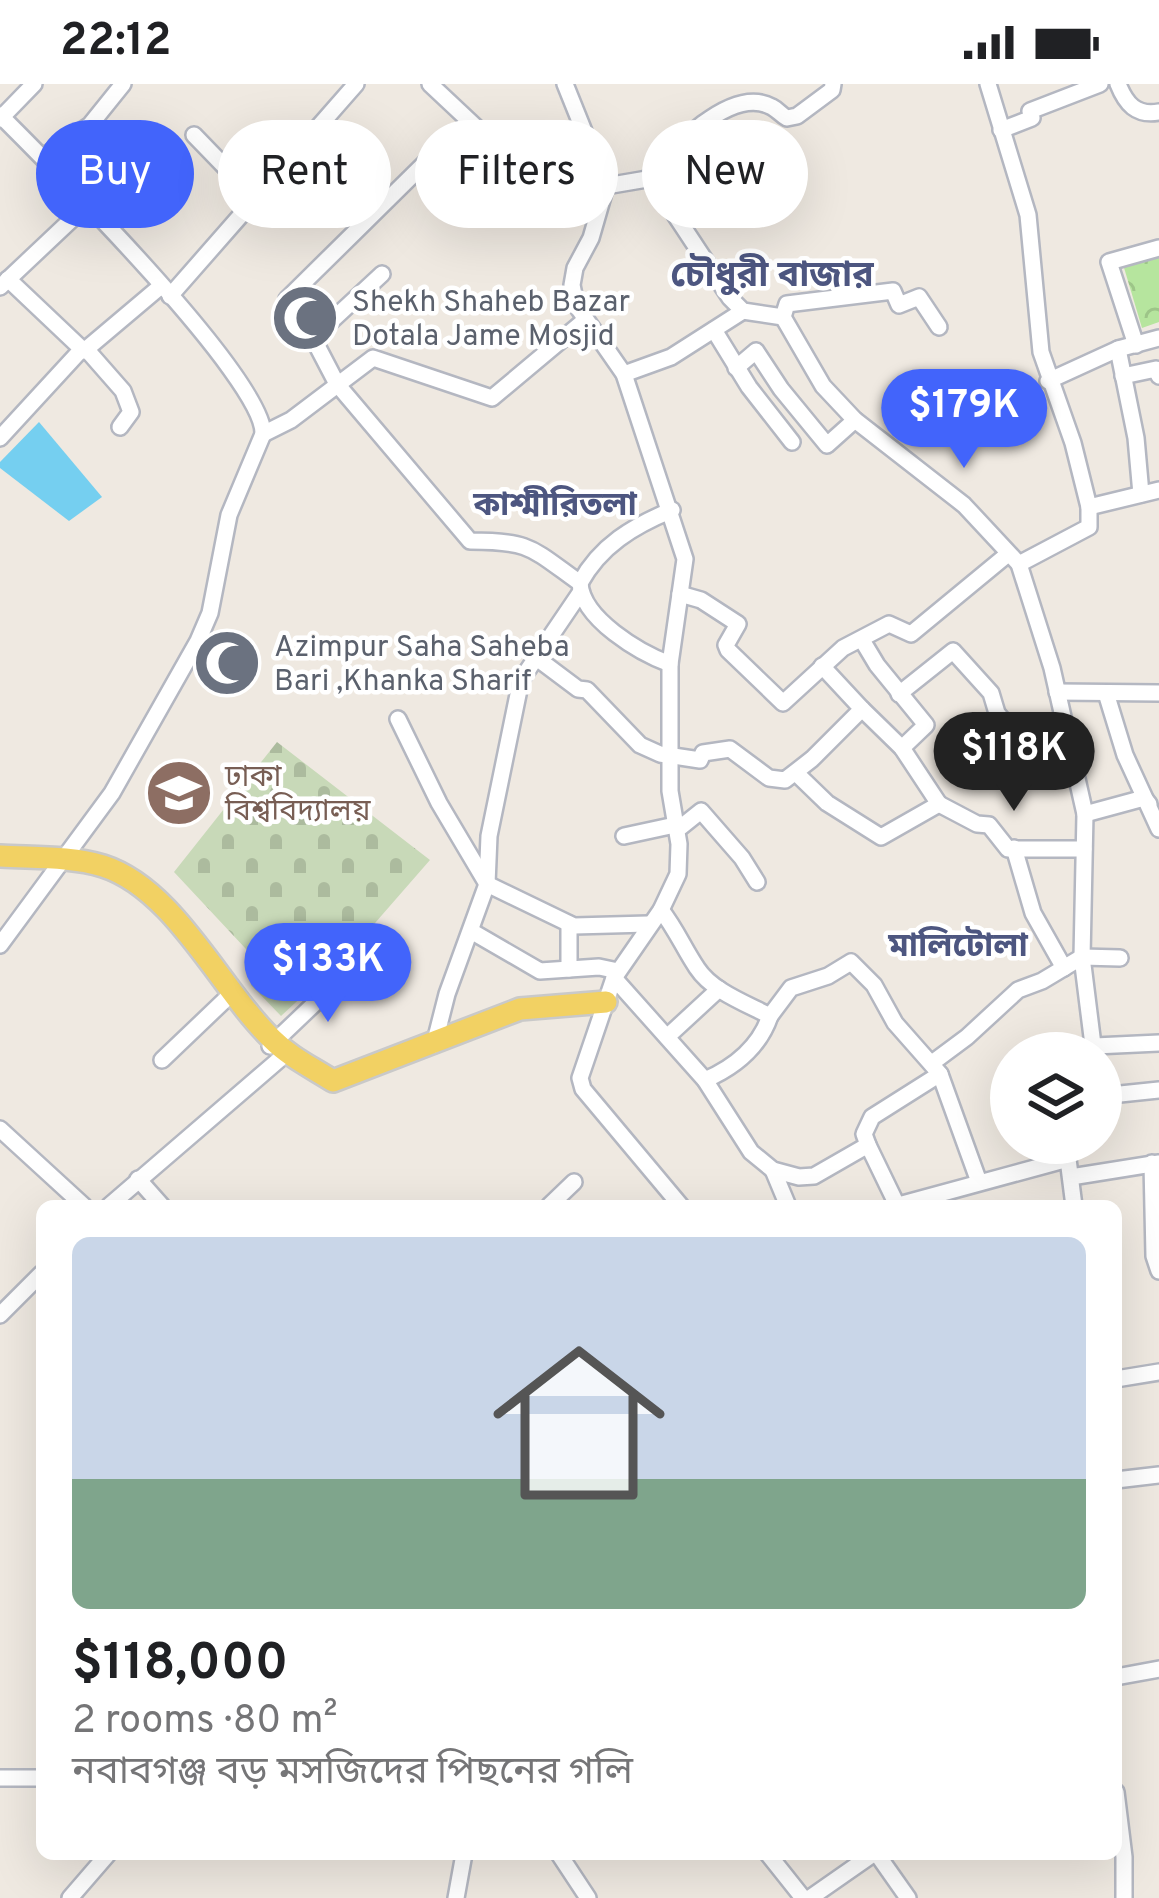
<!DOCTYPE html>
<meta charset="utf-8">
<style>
body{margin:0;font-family:Overpass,"Noto Sans Bengali",sans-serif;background:#f2f2f2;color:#202124;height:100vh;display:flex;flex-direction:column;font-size:45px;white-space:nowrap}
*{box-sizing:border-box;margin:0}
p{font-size:39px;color:#757577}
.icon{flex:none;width:66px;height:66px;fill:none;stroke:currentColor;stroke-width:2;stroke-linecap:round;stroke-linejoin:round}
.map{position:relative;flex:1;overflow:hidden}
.drawer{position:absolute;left:36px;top:1116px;width:1086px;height:660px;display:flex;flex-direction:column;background:#fff;border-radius:18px;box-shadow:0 12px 48px #0002}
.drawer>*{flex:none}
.hud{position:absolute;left:36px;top:36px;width:1089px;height:108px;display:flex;gap:24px}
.controls{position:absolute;left:990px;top:948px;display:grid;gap:24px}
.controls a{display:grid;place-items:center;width:132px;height:132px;border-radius:50%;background:#fff;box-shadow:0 12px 48px #0002;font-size:60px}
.price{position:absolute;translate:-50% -102px;padding:0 27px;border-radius:42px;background:#4264fb;color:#fff;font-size:39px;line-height:78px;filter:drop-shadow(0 3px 6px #0008)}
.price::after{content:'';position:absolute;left:50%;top:72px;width:36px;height:27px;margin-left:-18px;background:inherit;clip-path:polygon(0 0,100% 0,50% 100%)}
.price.active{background:#222;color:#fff}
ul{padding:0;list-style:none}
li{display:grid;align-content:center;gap:24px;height:636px;padding:0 36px}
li+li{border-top:3px solid #e0e0e0}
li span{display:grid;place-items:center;height:372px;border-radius:18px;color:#555}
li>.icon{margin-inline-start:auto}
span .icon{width:216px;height:216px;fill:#fffc;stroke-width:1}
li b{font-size:51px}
.pill{padding:0 42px;border-radius:54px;background:#fff;box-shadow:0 12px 48px #0002;font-size:42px;line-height:108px}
.pill.active{background:#4264fb;color:#fff}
.status{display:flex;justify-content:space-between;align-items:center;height:84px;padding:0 60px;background:#fff;direction:ltr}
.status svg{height:33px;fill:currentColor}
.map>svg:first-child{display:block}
.cemetery{fill:url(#cemetery-stones)}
.park{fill:url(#park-crowns)}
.water{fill:#75cff0}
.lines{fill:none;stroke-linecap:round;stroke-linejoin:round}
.minor-casing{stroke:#b4b7c1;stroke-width:20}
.major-casing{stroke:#c9c9c9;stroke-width:26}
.minor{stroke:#fff;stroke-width:15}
.major{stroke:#f2d163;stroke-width:21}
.labels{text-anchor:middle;stroke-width:9;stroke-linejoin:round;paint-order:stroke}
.worship-label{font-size:30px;fill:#5b616d;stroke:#fff;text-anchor:start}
.education-label{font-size:30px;fill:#785e54;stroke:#fff;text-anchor:start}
.neighbourhood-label{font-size:33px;font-weight:bold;fill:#4d5680;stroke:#fff}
.quarter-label{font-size:36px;font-weight:bold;fill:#4d5680;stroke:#fff}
</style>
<div class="status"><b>22:12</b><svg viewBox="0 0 49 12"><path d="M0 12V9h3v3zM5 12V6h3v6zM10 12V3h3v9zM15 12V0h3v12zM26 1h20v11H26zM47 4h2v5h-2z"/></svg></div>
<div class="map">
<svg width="1159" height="1814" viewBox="0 0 1159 1814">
<defs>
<pattern id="cemetery-stones" width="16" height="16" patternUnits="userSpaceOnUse" patternTransform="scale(3)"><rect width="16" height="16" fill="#c8d9b8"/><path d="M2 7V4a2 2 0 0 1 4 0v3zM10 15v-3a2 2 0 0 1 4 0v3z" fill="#acbb9e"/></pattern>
<pattern id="park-crowns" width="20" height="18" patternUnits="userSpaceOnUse" patternTransform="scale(3)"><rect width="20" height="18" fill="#b6e59e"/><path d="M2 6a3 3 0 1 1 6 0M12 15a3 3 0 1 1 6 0" fill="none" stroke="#9dc588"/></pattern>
</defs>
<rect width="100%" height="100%" fill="#efe9e1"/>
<polygon class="cemetery" points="277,658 430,776 348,870 281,932 251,901 260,880 174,788"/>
<polygon class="park" points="1159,165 1159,238 1142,244 1122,177"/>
<polygon class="water" points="39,338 102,413 69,437 0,384 0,378"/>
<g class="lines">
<g class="minor-casing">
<g id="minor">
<polyline points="565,0 606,102 591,154 575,184 572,201 576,221 624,290 685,475 670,580 670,707 679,760 678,790 661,826 614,894 580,994 583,1005 681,1122"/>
<polyline points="988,0 1028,131 1041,268 1073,359 1089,423 1089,443 1019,480"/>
<path d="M1118,0C1126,20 1136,32 1159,28"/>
<path d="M0,31C48,79 265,295 263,350L229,431L210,529L198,557L112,709L0,861"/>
<polyline points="0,35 34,0"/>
<polyline points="1001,46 1032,34 1030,27 1100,0"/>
<polyline points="194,51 257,116"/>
<polyline points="43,73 90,41 123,0"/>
<path d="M647,95C670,67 731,0 772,23C778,26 781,31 787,34L797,32L832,6L833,0"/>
<polyline points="606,102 647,95 654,99 730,214 743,227 783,233"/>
<path d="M382,190L313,254L337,300L470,457C531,457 531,464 580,499C582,535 640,569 670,580"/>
<polyline points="8,195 84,267 161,202"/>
<polyline points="0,203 88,120"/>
<polyline points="170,212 356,0"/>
<polyline points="783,233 823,302 855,336 964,421 1019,480 1052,584 1085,730 1082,873 1094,969"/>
<polyline points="783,233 787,220 893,207 899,221 919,213 939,243"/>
<polyline points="714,246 749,303 792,358"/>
<polyline points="313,254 287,215 426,78 479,46 430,0"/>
<polyline points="1136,261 1109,178 1159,164"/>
<polyline points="1118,265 1136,354 1141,410"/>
<polyline points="87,266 123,307 131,328 120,343"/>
<polyline points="736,284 756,267 781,305 827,361 855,336"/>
<polyline points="624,290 671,273 743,227"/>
<polyline points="1123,292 1156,285 1159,292"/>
<polyline points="1048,297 1118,265 1159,254"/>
<polyline points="263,350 291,336 373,274 492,314 584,237"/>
<polyline points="0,354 81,266"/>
<polyline points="1089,423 1159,406"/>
<path d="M580,499C600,462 633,442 672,426"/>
<polyline points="680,510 701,516 738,540 726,561 728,566 783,619 843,564 889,540 911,550 1008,470"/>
<polyline points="862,556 877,581 926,641 902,664"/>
<polyline points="538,575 578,605 587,606 640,661 660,670 700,676 703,669 730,665 769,694 785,696 812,675 862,625 822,582"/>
<polyline points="1057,608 1159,609"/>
<polyline points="1106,609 1125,671 1159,745"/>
<polyline points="899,610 953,567 991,609 997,629 1011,646 1028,661 1040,666 1068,647"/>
<polyline points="862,625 902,664 939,720"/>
<polyline points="398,635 439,719 487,800 574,842 648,840"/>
<polyline points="796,689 827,719 881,753 939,720"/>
<polyline points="939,720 977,740 989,741 1008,765 1084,765"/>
<polyline points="1085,730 1144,714 1149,720"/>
<polyline points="624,752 675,741 681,743 701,727 742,774 757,798"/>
<polyline points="1014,764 1033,829 1064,884"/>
<path d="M661,826C676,845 684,865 697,884C712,907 745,919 770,932L791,904L828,892L851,878L874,901L895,939L940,990L979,1098"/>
<polyline points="471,847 540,887 599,883 618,887"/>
<polyline points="569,885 569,840"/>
<polyline points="614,894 705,996 751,1068 773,1086 799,1093 814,1092 868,1061 897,1121"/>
<polyline points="667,953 719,905"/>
<polyline points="434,961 447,910 487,800 489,752 521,596 580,509"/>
<polyline points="270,962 354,882"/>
<polyline points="1095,962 1159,959"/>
<polyline points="162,976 228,913"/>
<polyline points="932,979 967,953 1018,906 1042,897 1082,873 1120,874"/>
<path d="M705,996C735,983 759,964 770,932"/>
<polyline points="1101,1012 1159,1006"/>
<polyline points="0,1045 84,1122"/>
<polyline points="1071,1059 1068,1075 1074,1122"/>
<polyline points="868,1061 864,1050 872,1033 940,990"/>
<polyline points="1152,1079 1154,1172 1159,1187"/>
<polyline points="773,1086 788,1122"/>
<polyline points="1071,1093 1159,1079"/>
<polyline points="138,1095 162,1122"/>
<polyline points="109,1122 281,974"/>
<polyline points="549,1122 574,1098"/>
<polyline points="895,1122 1068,1075"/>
<polyline points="0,1231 42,1189"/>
<polyline points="1116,1295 1159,1288"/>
<polyline points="1116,1396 1159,1391"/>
<polyline points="1116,1593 1159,1585"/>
<polyline points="0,1694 42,1694"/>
<polyline points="1116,1708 1124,1773 1124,1814"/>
<polyline points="559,1770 588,1814"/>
<polyline points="768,1770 803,1814"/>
<polyline points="877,1770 908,1814"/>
<polyline points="70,1814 108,1770"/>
<polyline points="456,1814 464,1770"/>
<polyline points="810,1814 873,1770"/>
</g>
</g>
<g class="major-casing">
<path id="major" d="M0,772C33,774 71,772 103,782C175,805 220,905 272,955C290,973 311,983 333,997L520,925L606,918"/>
</g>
<use href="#minor" class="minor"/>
<use href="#major" class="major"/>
</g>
<defs>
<g id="mosque-disc" transform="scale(3.45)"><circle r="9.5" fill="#6b7280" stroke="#fff"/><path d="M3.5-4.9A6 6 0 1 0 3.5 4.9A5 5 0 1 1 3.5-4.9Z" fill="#fff"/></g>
<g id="university-disc" transform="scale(3.45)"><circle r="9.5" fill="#8d6e63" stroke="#fff"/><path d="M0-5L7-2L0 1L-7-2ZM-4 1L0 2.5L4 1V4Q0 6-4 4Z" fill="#fff"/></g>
</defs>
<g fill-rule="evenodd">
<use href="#mosque-disc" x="305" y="234"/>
<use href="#mosque-disc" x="227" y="579"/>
<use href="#university-disc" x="179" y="709"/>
</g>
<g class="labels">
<g class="worship-label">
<text x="352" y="227">Shekh Shaheb Bazar<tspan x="352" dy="34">Dotala Jame Mosjid</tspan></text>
<text x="274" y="572">Azimpur Saha Saheba<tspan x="274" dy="34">Bari ,Khanka Sharif</tspan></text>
</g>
<g class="education-label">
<text x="225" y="702">ঢাকা<tspan x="225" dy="34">বিশ্ববিদ্যালয়</tspan></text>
</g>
<g class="neighbourhood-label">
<text x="555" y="431">কাশ্মীরিতলা</text>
<text x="958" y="872">মালিটোলা</text>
</g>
<g class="quarter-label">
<text x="772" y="202">চৌধুরী বাজার</text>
</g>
</g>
</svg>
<div class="controls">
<a><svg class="icon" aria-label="layers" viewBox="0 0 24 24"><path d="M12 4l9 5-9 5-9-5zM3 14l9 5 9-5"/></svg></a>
</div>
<b class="price" style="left:964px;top:387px">$179K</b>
<b class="price active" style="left:1014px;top:730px">$118K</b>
<b class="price" style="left:328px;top:941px">$133K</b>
<div class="hud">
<a class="pill active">Buy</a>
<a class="pill">Rent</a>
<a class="pill">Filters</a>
<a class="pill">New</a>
</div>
<section class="drawer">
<ul>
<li><span style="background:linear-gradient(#c9d6e8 65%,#7fa58c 0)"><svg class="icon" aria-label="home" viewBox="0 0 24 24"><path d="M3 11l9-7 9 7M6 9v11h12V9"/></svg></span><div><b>$118,000</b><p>2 rooms · 80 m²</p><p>নবাবগঞ্জ বড় মসজিদের পিছনের গলি</p></div></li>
</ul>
</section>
</div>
